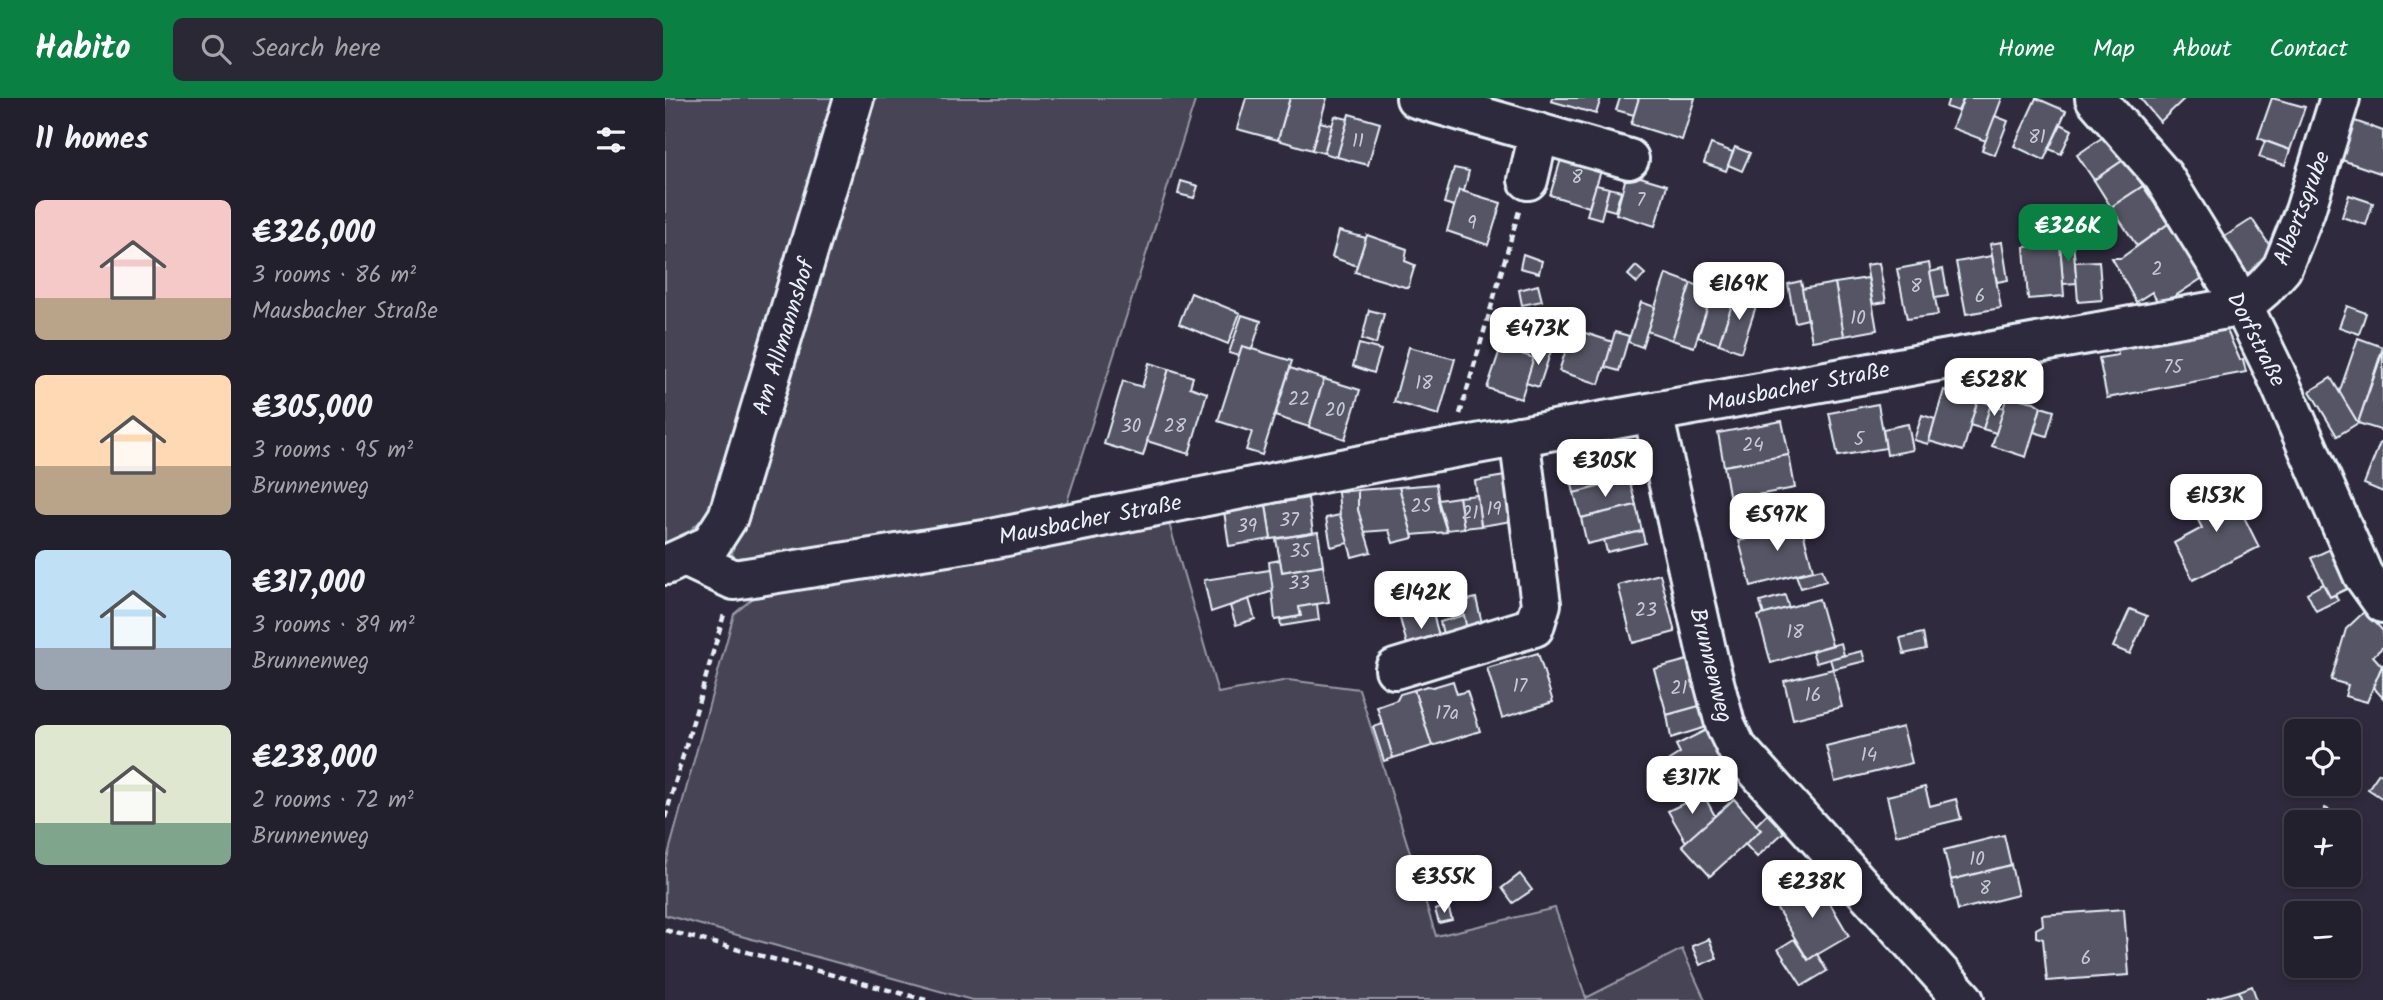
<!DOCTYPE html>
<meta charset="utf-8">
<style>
body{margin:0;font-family:Kalam,sans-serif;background:#2b2836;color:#f1f3f6;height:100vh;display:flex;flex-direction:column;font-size:26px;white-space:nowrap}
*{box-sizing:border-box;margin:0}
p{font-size:23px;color:#a3a3aa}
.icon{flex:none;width:38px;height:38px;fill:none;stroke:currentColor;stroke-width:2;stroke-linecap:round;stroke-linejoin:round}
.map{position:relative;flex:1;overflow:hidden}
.sheet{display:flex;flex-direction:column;background:#23202e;width:665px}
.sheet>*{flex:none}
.buttons{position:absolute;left:1619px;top:621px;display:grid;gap:14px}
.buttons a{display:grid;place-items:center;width:77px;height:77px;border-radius:10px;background:#23202e;box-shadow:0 4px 10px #0003,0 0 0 2px #403e4a;font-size:35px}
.price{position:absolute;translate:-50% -60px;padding:0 16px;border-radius:14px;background:#fff;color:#222;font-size:23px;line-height:46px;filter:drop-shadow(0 2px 4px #0008)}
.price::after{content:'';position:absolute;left:50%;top:42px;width:21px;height:16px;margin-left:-10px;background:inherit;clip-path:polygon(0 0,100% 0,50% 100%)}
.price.active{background:#0b8043;color:#fff}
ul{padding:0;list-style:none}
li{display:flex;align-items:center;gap:21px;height:175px;padding:0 35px}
li span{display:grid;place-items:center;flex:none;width:196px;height:140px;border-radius:10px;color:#555}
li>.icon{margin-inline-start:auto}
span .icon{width:84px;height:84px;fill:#fffc;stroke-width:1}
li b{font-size:30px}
h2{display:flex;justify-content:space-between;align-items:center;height:84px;padding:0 35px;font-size:30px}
header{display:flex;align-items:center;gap:42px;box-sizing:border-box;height:98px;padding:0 35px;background:#0b8043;color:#fff}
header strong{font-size:33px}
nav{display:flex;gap:38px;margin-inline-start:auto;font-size:24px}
.search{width:490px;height:63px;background:#2b2836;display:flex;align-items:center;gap:18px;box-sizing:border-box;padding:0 24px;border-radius:10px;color:#a3a3aa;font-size:26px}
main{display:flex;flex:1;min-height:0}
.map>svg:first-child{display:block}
.green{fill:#464455;stroke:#979aa6;stroke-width:2}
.building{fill:#575565;stroke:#e8f1f8;stroke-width:2}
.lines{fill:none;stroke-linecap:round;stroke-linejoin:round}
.minor-casing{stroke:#e8f1f8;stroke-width:44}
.path{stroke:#e8f1f8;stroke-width:4.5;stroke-dasharray:7 5;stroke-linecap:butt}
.minor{stroke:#2f2a3d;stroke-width:38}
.labels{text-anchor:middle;stroke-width:5;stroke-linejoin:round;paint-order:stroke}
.number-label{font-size:19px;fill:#c4cad3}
.street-label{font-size:23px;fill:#e8f1f8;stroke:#2f2a3d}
</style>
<header>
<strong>Habito</strong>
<div class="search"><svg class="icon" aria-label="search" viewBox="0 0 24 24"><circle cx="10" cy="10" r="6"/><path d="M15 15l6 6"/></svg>Search here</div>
<nav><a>Home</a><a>Map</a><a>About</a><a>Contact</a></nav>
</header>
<main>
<section class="sheet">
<h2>11 homes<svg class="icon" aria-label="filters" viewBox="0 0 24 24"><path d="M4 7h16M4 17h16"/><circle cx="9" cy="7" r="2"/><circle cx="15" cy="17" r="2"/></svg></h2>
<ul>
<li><span style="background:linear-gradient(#f6c9c9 70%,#b9a48a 0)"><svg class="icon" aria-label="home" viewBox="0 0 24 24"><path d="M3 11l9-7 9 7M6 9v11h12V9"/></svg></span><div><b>€326,000</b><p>3 rooms · 86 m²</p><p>Mausbacher Straße</p></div></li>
<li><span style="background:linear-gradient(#ffd9b3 65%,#b9a48a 0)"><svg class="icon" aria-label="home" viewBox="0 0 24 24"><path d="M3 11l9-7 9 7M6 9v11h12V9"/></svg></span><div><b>€305,000</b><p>3 rooms · 95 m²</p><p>Brunnenweg</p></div></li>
<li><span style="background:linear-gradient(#bfe0f5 70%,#9aa5b1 0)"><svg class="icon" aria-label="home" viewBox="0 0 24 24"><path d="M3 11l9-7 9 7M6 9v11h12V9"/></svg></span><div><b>€317,000</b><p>3 rooms · 89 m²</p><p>Brunnenweg</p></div></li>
<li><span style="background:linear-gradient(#dfe7d0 70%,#7fa58c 0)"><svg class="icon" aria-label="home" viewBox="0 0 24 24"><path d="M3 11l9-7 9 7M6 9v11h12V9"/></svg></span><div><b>€238,000</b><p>2 rooms · 72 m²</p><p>Brunnenweg</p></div></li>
</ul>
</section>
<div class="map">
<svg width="1718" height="902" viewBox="0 0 1718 902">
<rect width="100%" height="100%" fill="#2f2a3d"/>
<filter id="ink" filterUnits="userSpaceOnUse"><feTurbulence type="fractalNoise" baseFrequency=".0143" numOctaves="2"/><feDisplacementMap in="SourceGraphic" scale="14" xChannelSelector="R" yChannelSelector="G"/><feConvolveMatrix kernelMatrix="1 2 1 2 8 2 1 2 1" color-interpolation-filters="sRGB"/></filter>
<g filter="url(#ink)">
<g class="green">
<polygon points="0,0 186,0 53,406 11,446 0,450"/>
<polygon points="204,0 531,0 402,404 337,420 67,463 68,443"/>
<polygon points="503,422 553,595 623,582 694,591 771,838 890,810 921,900 1017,851 1040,902 307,902 0,817 0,768 69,516 88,500 431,442"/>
</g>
<g class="building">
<polygon points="581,0 625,0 613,42 572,31"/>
<polygon points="625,0 662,0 647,52 613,42"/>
<polygon points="887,0 936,0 931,16 886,3"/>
<polygon points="955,0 974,0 969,17 951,12"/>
<polygon points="974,0 1030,0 1017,42 966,26"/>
<polygon points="1284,0 1299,0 1293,13 1281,9"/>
<polygon points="1299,0 1337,0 1321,43 1287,30"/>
<polygon points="1371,0 1401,13 1379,62 1349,48"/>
<polygon points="1475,0 1520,0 1495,24"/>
<polygon points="1607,0 1640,9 1625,52 1593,40"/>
<polygon points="684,16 715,25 703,67 672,59"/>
<polygon points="670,18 683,21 672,59 659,55"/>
<polygon points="1330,18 1343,23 1330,57 1317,52"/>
<polygon points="1687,22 1718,33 1718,76 1674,61"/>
<polygon points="655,24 667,27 659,55 647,52"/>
<polygon points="1396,26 1407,32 1396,56 1384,51"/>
<polygon points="1438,39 1460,61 1429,82 1412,57"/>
<polygon points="1600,43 1625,52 1620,67 1594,59"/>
<polygon points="1046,46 1068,54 1061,73 1039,65"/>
<polygon points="1070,49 1085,55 1077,73 1063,67"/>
<polygon points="897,58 937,70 924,109 885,97"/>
<polygon points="1460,61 1478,88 1446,109 1429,82"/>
<polygon points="789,70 804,73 799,93 794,92 789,108 779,105"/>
<polygon points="962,75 1002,87 990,128 951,116"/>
<polygon points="516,83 533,88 529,100 513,96"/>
<polygon points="931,87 944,90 936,121 922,117"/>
<polygon points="1478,88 1503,126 1472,148 1446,109"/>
<polygon points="944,90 956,93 950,113 939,110"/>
<polygon points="794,92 836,105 823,147 782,133"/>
<polygon points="1684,97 1708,105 1701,127 1677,119"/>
<polygon points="1587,121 1611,157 1580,177 1556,141"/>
<polygon points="1503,126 1539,179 1507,200 1492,203 1487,194 1471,204 1447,160 1456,160"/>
<polygon points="674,133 701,140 692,168 667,159"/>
<polygon points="702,137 742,151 740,163 750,167 743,190 690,174"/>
<polygon points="1337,144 1343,182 1332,184 1325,146"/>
<polygon points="1408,145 1412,185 1398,186 1395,146"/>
<polygon points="1395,146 1399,198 1363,201 1359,149"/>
<polygon points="858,156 877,163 874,175 855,170"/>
<polygon points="1327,158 1336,210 1301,216 1291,164"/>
<polygon points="1434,163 1437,202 1413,204 1410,164"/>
<polygon points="1214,165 1221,204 1208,206 1201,167"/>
<polygon points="1264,165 1273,217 1242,221 1232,171"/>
<polygon points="971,168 980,176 972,185 963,177"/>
<polygon points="1278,171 1283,198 1270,200 1265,174"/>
<polygon points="1001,176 1026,185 1007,242 982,233"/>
<polygon points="1203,180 1212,232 1179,238 1170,185"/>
<polygon points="1136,183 1143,221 1130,224 1123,186"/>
<polygon points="1026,185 1048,193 1029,249 1007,242"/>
<polygon points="1170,185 1179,238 1147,243 1137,191"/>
<polygon points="873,187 877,203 857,207 854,192"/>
<polygon points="1050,187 1071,195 1054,246 1033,239"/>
<polygon points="526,195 575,215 563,246 514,226"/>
<polygon points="1071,195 1093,202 1076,254 1054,246"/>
<polygon points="976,204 990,209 977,249 963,244"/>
<polygon points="1682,208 1701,215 1694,236 1674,229"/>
<polygon points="704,212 719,216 711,246 697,241"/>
<polygon points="577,217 596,223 587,251 577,248 574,258 564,255"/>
<polygon points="1560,228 1575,262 1578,261 1581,274 1442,300 1434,260 1453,257 1452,248"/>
<polygon points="908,231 948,244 934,286 894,273"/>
<polygon points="950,234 964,238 954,273 940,269"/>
<polygon points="1693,240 1718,249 1693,325 1674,295"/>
<polygon points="694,246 716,252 709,275 688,268"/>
<polygon points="577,248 627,263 597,357 581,352 587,334 553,323"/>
<polygon points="744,249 790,261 774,317 729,304"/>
<polygon points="836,249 869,260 856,301 822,290"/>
<polygon points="872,249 886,253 874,289 861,285"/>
<polygon points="1718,253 1718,333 1693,325"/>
<polygon points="484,265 504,271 478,358 439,346 458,283 477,289"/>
<polygon points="625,270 659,281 644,329 610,318"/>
<polygon points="504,271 528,279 525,289 542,295 524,356 482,343"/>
<polygon points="1666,280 1693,325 1672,338 1645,293"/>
<polygon points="659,281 695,292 680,341 644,329"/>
<polygon points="1279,292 1313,302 1298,353 1264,343"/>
<polygon points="1342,298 1369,304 1376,309 1361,359 1327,348"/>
<polygon points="1313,302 1326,306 1318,331 1305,327"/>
<polygon points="1213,306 1221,350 1173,358 1164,315"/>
<polygon points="1326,306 1339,310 1331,335 1318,331"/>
<polygon points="1376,309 1389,313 1382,338 1369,334"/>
<polygon points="1257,317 1270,321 1263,346 1249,342"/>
<polygon points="1117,323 1124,357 1059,368 1053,335"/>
<polygon points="1243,326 1248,352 1222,357 1218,331"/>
<polygon points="955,343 958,355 920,365 917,352"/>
<polygon points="1715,345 1718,346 1718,394 1699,386"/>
<polygon points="958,355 964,381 909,395 903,368"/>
<polygon points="1124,357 1130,390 1065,402 1059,368"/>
<polygon points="840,378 847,423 816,428 810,383"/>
<polygon points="964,381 971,407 916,420 909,395"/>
<polygon points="1562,385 1594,449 1528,482 1509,445 1537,430 1524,404"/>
<polygon points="771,386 775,412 782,434 747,437 734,389"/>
<polygon points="734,389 748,440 728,445 724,432 698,434 693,412 693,392"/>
<polygon points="693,392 693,412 706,454 687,459 675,417 673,394"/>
<polygon points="812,397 816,428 799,430 794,399"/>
<polygon points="794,399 799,430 782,432 773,402"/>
<polygon points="643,400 648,435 606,441 601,407"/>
<polygon points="601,407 606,441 564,448 559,413"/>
<polygon points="971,407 977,433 922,446 916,420"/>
<polygon points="675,417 683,445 666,449 661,420"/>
<polygon points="1134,418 1148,472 1086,488 1074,443 1114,433 1111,424"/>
<polygon points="977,433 980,445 942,454 939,442"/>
<polygon points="653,434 658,467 617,474 611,441"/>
<polygon points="1670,449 1688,488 1665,499 1646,460"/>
<polygon points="615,462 617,474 658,467 664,504 634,509 636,518 610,522 604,464"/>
<polygon points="1157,471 1161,483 1136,490 1131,477"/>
<polygon points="605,472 608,493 546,514 539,482"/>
<polygon points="995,476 1010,534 968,545 953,487"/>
<polygon points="1658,486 1665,499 1670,497 1673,502 1651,513 1642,495"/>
<polygon points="1120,497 1124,510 1099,517 1095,504"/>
<polygon points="811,500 819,534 803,537 795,504"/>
<polygon points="584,501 590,521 571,527 565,508"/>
<polygon points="1154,501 1167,547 1106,565 1093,518"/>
<polygon points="652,506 654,522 616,528 615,522 636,518 634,509"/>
<polygon points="766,508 777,549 745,557 734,517"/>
<polygon points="1465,511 1482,518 1465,556 1448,549"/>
<polygon points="1700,513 1718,533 1718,549 1708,558 1717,568 1702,604 1680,598 1683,587 1666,582 1681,531"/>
<polygon points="799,517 803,537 781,548 775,524"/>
<polygon points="1258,535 1261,551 1239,556 1235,540"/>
<polygon points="1176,545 1179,557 1151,565 1147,553"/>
<polygon points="1197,553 1200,563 1168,571 1165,561"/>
<polygon points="873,555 888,604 837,620 822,570"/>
<polygon points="1026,561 1038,607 1002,617 989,571"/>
<polygon points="1718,566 1718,600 1708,589"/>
<polygon points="1168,571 1177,609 1128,621 1119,583"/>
<polygon points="788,583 792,596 802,593 815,633 767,648 749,592 762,588 768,589"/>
<polygon points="749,592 767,648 728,660 712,609 732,602 735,596"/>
<polygon points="1034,608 1041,629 1006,640 1002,617"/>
<polygon points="718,626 728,660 719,663 708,629"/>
<polygon points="1238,629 1247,665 1170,684 1161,648"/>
<polygon points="1041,632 1060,667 1018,689 1004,662 1015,655 1011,647"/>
<polygon points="1714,675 1718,678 1718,701 1703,691"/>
<polygon points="1260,689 1265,708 1291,701 1296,721 1231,737 1222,698"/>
<polygon points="1038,696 1050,718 1021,744 1003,713"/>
<polygon points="1069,701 1096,732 1045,778 1017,747"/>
<polygon points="1660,710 1680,720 1678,724 1653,724"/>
<polygon points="1102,716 1119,734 1092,759 1080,746 1096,732 1091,727"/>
<polygon points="1339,737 1346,767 1286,782 1279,752"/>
<polygon points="1346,767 1353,797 1293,812 1286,782"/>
<polygon points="855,776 867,792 848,805 837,790"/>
<polygon points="1152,783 1184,838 1143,862 1110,807"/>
<polygon points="783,808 787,822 774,825 770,812"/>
<polygon points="1459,811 1464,877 1382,883 1378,841 1371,839 1371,831 1378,827 1377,817"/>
<polygon points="1044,841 1052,860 1035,867 1027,848"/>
<polygon points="1129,841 1143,862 1152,856 1162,873 1137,888 1113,851"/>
<polygon points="1587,888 1592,902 1577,902 1574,893"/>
<polygon points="1574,893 1577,902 1542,902"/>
</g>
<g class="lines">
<g class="minor-casing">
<g id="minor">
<polyline points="751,0 964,61"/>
<polyline points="1430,0 1498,78 1578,208 1610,274 1698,477 1718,505"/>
<polyline points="863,82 874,35"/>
<polyline points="988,315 1044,565 1060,626 1071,649 1299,902"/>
<polyline points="20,459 69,482 326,441 717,363 1578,208 1599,190 1617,170 1640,113 1675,0"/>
<polyline points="1,467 45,447 63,419 189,0"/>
<polyline points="730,571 869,529 876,506 854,338"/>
</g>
</g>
<g class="path">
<polyline points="795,316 854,113"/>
<polyline points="0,720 60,513"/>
<polyline points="0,832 261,902"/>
</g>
<use href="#minor" class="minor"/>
</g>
</g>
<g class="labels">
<g class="number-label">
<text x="1372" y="45">81</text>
<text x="693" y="49">11</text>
<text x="912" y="85">8</text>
<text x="976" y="108">7</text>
<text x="807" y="131">9</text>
<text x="1492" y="177">2</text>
<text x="1251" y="194">8</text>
<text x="1315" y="204">6</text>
<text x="1193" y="226">10</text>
<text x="1508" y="275">75</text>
<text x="759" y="291">18</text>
<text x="634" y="307">22</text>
<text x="670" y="318">20</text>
<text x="466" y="334">30</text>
<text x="510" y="334">28</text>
<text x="1194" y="347">5</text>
<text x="1088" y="353">24</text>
<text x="756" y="414">25</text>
<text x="829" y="417">19</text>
<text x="805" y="421">21</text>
<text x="624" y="428">37</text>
<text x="582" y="434">39</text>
<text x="635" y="459">35</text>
<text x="634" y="491">33</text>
<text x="981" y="518">23</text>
<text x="1130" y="540">18</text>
<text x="855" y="594">17</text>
<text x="1014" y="596">21</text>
<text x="1148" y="603">16</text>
<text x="782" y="621">17a</text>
<text x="1204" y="663">14</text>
<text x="1312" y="767">10</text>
<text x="1320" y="796">8</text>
<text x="1421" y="866">6</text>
</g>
<g class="street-label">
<text transform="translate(1636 110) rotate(-69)" y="8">Albertsgrube</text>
<text transform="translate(118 239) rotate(-73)" y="8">Am Allmannshof</text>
<text transform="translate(1592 241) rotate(63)" y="8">Dorfstraße</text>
<text transform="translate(1133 288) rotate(-11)" y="8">Mausbacher Straße</text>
<text transform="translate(425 421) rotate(-11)" y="8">Mausbacher Straße</text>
<text transform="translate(1047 567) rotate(76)" y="8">Brunnenweg</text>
</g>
</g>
</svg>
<div class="buttons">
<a><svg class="icon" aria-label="locate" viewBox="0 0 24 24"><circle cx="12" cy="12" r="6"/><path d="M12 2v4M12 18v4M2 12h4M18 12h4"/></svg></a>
<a>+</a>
<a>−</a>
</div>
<b class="price active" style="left:1403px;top:166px">€326K</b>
<b class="price" style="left:1074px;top:224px">€169K</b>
<b class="price" style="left:873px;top:269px">€473K</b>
<b class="price" style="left:1329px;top:320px">€528K</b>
<b class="price" style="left:940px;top:401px">€305K</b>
<b class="price" style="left:1551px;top:436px">€153K</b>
<b class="price" style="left:1112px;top:455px">€597K</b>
<b class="price" style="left:756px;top:533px">€142K</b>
<b class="price" style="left:1027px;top:718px">€317K</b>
<b class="price" style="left:779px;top:817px">€355K</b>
<b class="price" style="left:1147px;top:822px">€238K</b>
</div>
</main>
